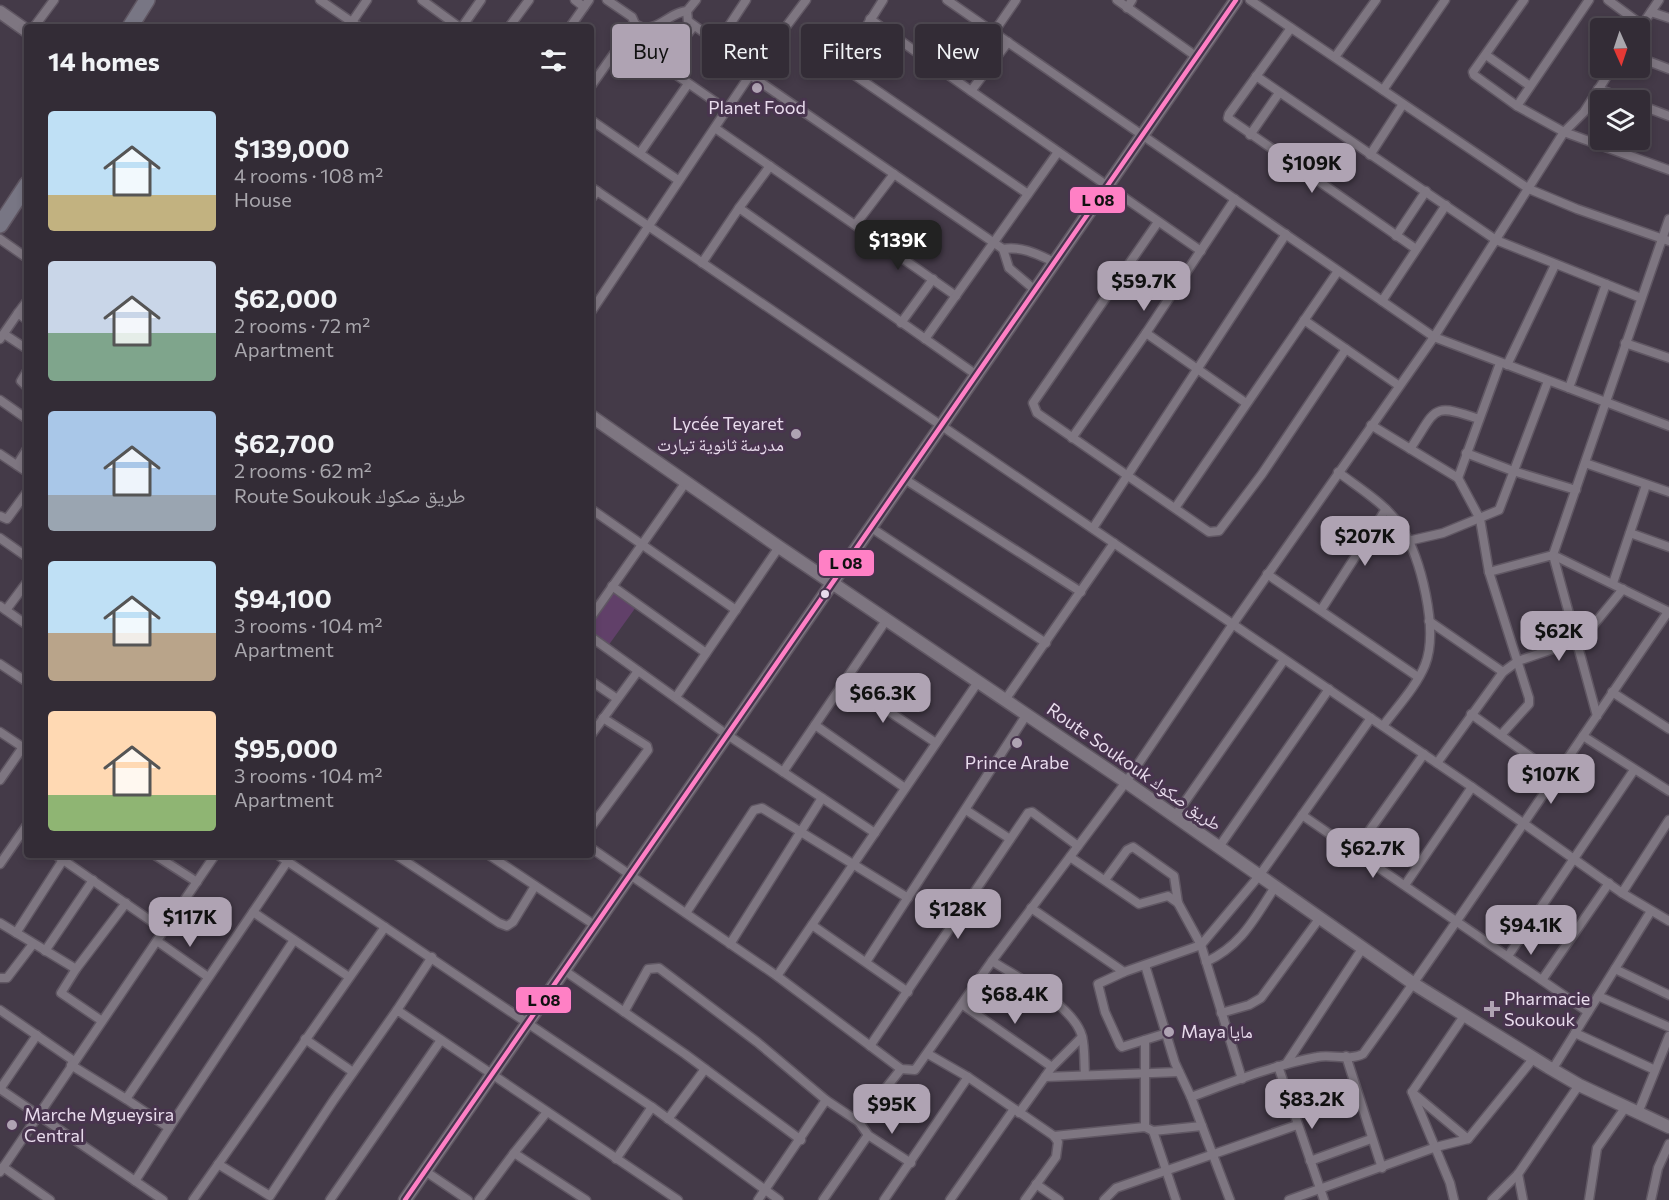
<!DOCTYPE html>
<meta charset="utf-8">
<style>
body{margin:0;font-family:Commissioner,"Noto Naskh Arabic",sans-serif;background:#3e3842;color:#f1f3f6;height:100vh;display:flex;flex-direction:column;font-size:22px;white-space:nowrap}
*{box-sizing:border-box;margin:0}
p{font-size:20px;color:#a9a7ad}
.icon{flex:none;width:33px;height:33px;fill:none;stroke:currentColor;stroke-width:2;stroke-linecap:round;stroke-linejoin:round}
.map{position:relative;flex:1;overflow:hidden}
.panel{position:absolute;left:24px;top:24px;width:570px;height:834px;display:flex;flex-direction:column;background:#332c36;border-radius:6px;box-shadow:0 3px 9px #0003,0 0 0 2px #4e4851}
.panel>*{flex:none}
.hud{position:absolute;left:612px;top:24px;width:570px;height:54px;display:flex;gap:12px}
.needle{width:39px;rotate:177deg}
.buttons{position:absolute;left:1590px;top:18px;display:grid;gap:12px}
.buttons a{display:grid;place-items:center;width:60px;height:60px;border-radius:6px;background:#332c36;box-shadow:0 3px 9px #0003,0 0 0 2px #4e4851;font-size:30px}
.price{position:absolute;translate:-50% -51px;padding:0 14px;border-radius:12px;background:#afa3b3;color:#111;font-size:20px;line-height:39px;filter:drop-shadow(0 2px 3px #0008)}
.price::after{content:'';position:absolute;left:50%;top:36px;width:18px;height:14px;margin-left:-9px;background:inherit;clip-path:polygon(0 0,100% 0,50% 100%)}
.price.active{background:#222;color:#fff}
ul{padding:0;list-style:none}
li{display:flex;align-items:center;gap:18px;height:150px;padding:0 24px}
li span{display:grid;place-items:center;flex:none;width:168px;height:120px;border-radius:6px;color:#555}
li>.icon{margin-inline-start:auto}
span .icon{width:72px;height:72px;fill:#fffc;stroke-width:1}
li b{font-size:26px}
h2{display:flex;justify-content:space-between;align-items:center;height:72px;padding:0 24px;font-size:26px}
.pill{padding:0 21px;border-radius:6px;background:#332c36;box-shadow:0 3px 9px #0003,0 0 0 2px #4e4851;font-size:21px;line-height:54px}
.pill.active{background:#afa3b3;color:#111}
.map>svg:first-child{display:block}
.green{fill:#614069}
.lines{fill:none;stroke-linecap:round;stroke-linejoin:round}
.street-casing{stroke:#605763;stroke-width:11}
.secondary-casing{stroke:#605763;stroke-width:15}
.highway-casing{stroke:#605763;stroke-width:18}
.street{stroke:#7e7681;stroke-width:8}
.secondary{stroke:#7e7681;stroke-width:12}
.highway{stroke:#787684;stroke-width:15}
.bus-1-casing{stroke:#48344e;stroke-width:9}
.bus-1{stroke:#ff80c5;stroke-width:4.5}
.poi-dot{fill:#afa3b3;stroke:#48344e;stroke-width:2}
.bus-dot{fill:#e8dbec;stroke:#48344e;stroke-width:2}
.labels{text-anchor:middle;stroke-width:6;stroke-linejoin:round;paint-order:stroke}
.poi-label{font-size:18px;fill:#e8dbec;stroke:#48344e;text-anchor:start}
.street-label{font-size:18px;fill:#e8dbec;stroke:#48344e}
.line-badge{stroke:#48344e;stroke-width:2}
.pale-badge-label{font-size:16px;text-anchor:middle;font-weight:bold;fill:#111}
</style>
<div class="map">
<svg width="1669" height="1200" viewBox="0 0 1669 1200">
<rect width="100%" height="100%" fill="#443a48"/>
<polygon class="green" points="613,591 636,607 608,646 591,634 591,622"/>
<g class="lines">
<g class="street-casing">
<g id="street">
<polyline points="320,0 359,27"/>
<polyline points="422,0 459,27"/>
<polyline points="575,0 584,7"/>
<polyline points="696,0 687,11 688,21 713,39 723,35 746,0"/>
<polyline points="883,0 847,57 846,66 850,72 1028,194"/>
<polyline points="947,0 1434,337 1669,426"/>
<polyline points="1117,0 1197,57"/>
<polyline points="1250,0 1529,189 1577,209 1669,241"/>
<polyline points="1524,0 1473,72 1474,75 1517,106 1564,132 1669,170"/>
<polyline points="1608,0 1642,25"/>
<polyline points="1127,8 1132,0"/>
<polyline points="1651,12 1669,18"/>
<polyline points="870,19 971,91 1008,42"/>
<polyline points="352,22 367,0"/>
<path d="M635,24C655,37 668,12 687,11"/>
<polyline points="34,27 54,0"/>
<polyline points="462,27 481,0"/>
<polyline points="509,27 529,0"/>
<polyline points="570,27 589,0"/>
<polyline points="1291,28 1229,114 1228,118 1416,249"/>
<polyline points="1640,28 1659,0"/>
<polyline points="994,32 1016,0"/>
<polyline points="628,34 662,65 727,110"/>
<polyline points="1486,55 1530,86"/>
<polyline points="1335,57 1376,0"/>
<polyline points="1640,58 1669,69"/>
<polyline points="662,65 694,26"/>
<path d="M750,75L1003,249C1022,246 1037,254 1054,262"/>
<polyline points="1256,76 1496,240 1641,298"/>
<polyline points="591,86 635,24 632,17 607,0"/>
<polyline points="1598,89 1628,100"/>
<polyline points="1383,90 1445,0"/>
<polyline points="971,91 1201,251"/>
<polyline points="1640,105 1669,116"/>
<polyline points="1517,106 1589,0"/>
<polyline points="591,120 678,180"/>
<polyline points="715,128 855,225 894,174"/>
<polyline points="1250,135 1279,93"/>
<polyline points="640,153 688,84"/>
<polyline points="1370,155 1403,104"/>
<polyline points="591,187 1472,787 1622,893 1669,921"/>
<polyline points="591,199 597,191"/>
<polyline points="739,208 770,166"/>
<polyline points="1669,219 1553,555 1669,612"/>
<polyline points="1158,222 1033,403 1037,413 1209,532 1219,531 1262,474 1346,349"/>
<polyline points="855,225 956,296"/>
<polyline points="1396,236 1426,191"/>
<polyline points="0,239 27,258"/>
<polyline points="1003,249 1009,268 1035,290"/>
<polyline points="702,263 739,208 978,376"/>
<polyline points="1382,301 1446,205"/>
<polyline points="591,312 750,75 806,0"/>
<polyline points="18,313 27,301"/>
<polyline points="1304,320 1398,385"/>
<polyline points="901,323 933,279"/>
<polyline points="1146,333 1246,403"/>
<polyline points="4,334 27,349"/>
<polyline points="0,339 18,313 27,320"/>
<polyline points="925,339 1058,152"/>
<polyline points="1625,343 1669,358"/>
<polyline points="1507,365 1555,265"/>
<polyline points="27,371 21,381 27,387"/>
<polyline points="1569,388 1606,284"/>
<polyline points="0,400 27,419"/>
<polyline points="1371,425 1458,478 1480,519 1489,572 1529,698 1529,704 1501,735"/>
<polyline points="1072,438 1146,333 1235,199"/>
<path d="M1410,449C1437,409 1430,402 1479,419"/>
<polyline points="1466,453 1513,471 1576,490"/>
<polyline points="0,454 27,472"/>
<polyline points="1585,463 1669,492"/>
<polyline points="17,465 27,449"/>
<path d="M1338,472C1359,488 1386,504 1401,527C1421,558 1439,630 1425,665C1416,687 1397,707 1383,726"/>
<polyline points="903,478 1081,592"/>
<polyline points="1458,478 1500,363"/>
<polyline points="1175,508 1338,271"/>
<polyline points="591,509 736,610"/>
<polyline points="0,516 7,519 27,492"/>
<polyline points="870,527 1046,643"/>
<polyline points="1093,528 1286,234"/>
<polyline points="1630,533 1669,547"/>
<polyline points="0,538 27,557"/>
<polyline points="1408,541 1443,533 1499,510 1548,381"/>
<polyline points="1489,572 1553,555 1597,716"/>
<polyline points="1267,574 1418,677"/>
<polyline points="1613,583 1646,485"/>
<polyline points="612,586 706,653"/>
<polyline points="0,606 27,625"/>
<polyline points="6,610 27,582"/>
<polyline points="1321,610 1386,509"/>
<polyline points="591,617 686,482"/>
<polyline points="1429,621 1503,672"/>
<polyline points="591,637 726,734 875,833"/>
<polyline points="0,664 27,682"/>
<polyline points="591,681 616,698"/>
<polyline points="845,682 936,743"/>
<polyline points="1612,692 1669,729"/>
<polyline points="676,697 779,547"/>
<polyline points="1005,700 1114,543"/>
<polyline points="1471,714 1556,775"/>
<polyline points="815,725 905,788"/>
<polyline points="0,732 27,750"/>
<polyline points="591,735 638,671"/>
<polyline points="1583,736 1669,791"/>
<polyline points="1437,763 1503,672 1518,661 1582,639 1623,589"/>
<polyline points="783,772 887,619"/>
<polyline points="0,780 23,747"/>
<polyline points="966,810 1010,839"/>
<polyline points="1302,815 1588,1012"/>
<polyline points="1175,816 1284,660"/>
<polyline points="591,827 648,750 647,746 603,718"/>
<polyline points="1219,847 1329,689"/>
<polyline points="591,848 777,976 901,1069 915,1070 992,961 1126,782 1233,624 1434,337 1564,132 1584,112 1612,68"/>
<polyline points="1355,851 1424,754"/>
<polyline points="56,855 164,930"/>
<polyline points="155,855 197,882"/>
<polyline points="278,855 652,1107 779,1200"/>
<polyline points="396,855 499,923 507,926 513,922 535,886"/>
<polyline points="489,855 596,926"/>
<polyline points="1070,857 1139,904 1168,896 1178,903 1201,945 1242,1079"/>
<polyline points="0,864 27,825"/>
<polyline points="1105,880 1127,850 1133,847 1174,876 1178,903"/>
<polyline points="1405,885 1472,787"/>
<polyline points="1622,893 1669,820"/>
<polyline points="1031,908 1124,972"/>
<polyline points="253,912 349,977"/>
<polyline points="686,913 754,810 762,808 908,898"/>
<polyline points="0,923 76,969 126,903"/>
<polyline points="812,925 908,992"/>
<polyline points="16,933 63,860"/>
<polyline points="157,941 208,977"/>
<polyline points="730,944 822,798"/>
<polyline points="45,951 93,880"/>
<polyline points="1508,956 1634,770"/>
<path d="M992,961C1018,978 1073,1005 1082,1036C1085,1048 1084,1062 1085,1074"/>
<polyline points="866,962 1027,714"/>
<path d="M1206,962C1242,945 1254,919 1275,887"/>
<polyline points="1145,965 1175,1063 1191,1097 1230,1200"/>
<polyline points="76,969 61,993 102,1021"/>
<polyline points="1615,969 1669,995"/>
<polyline points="565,971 685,1054 801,1140"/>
<polyline points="777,976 978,682"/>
<polyline points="0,978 7,978 33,944"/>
<polyline points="1542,980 1609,883"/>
<polyline points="1598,996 1669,1027"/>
<polyline points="963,1005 1052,1067"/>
<polyline points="0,1010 74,1061"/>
<polyline points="397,1010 432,957"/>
<polyline points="624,1012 648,969 659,968 757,1042 826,1100"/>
<polyline points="1221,1013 1249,1005 1261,998 1319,919"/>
<polyline points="1167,1033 1122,1047 1120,1045 1105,1012 1098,984 1124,972 1201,945 1259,876 1371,718"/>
<polyline points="1575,1033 1655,1070"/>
<polyline points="305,1039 353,1072"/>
<polyline points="870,1046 1028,813 1032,812 1078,846"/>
<polyline points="928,1054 968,1077 1054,1136 1058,1142 1056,1157 1025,1200"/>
<polyline points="1346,1056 1382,1168"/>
<polyline points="1286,1064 1362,949"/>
<polyline points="71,1065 126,1099 287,862"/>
<polyline points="1278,1066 1324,1200"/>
<polyline points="1552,1070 1651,911"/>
<polyline points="1045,1077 1179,1072"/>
<polyline points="0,1089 163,1200"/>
<polyline points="0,1089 37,1035"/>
<polyline points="1412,1092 1450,1183 1454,1200"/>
<polyline points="1412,1092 1464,1016"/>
<polyline points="1414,1094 1468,1139"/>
<path d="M1191,1097C1232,1082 1274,1065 1317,1057C1331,1054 1350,1061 1363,1054C1468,909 1566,759 1668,612"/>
<polyline points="126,1099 169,1128 135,1181"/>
<polyline points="547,1112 514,1153 586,1200"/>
<polyline points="1019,1113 1052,1067 1082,1037"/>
<polyline points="1638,1113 1669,1036"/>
<polyline points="668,1119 705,1069"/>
<polyline points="859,1122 868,1135 911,1163"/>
<polyline points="1145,1127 1145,1040"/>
<polyline points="169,1128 294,940"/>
<polyline points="1153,1131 1176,1200"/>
<polyline points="1054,1136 1145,1127 1153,1131 1202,1126"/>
<polyline points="616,1159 652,1107"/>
<polyline points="1310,1161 1371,1139"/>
<polyline points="218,1164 270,1196 333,1101 397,1010 678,1200"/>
<polyline points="3,1167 50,1200"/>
<polyline points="425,1171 468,1200"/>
<polyline points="0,1172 215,855"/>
<polyline points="1518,1174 1523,1200"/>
<polyline points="1036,1184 1059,1200"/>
<polyline points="193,1200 385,927"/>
<polyline points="330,1200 441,1040"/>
<polyline points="479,1200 514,1153"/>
<polyline points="758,1200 826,1100 859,1122 901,1069"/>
<polyline points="823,1200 868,1135"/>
<polyline points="884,1200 968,1077"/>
<polyline points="950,1200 1014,1109"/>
<polyline points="1104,1200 1116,1188 1297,1125"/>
<polyline points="1289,1200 1436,1147 1468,1139 1533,1059"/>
<polyline points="1492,1200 1518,1174 1579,1085"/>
<polyline points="1589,1200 1597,1148 1625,1108"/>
<polyline points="1651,1200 1658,1168 1669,1144"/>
</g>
</g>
<g class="secondary-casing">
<g id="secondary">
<polyline points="0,12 27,31"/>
<polyline points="591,416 779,547 1126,782 1414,984 1548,1067 1579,1085 1669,1127"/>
<polyline points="405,1200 1236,0"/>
</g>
</g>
<g class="highway-casing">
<g id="highway">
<polyline points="130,27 147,0"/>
<polyline points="0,225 27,184"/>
</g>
</g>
<use href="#street" class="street"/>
<use href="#secondary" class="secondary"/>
<use href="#highway" class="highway"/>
<g class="bus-1-casing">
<polyline id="bus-1" points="405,1200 1236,0"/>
</g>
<use href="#bus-1" class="bus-1"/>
</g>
<g class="poi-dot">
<circle cx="757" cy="88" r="6"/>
<circle cx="796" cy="434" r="6"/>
<circle cx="1017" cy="743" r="6"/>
<path d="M1489 1000h6v6h6v6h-6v6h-6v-6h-6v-6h6z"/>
<circle cx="1169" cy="1032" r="6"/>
<circle cx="12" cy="1125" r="6"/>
</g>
<circle class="bus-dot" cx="825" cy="594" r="5"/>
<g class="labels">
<g class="poi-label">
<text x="757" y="114" text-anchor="middle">Planet Food</text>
<text x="784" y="430" text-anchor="end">Lycée Teyaret<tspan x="784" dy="21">مدرسة ثانوية تيارت</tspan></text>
<text x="1017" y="769" text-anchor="middle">Prince Arabe</text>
<text x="1504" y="1005">Pharmacie<tspan x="1504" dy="21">Soukouk</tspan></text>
<text x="1181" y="1038">Maya مايا</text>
<text x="24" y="1121">Marche Mgueysira<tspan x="24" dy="21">Central</tspan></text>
</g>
<g class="street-label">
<text transform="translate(1134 767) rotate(35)" y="6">Route Soukouk طريق صكوك</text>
</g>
</g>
<g class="line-badge">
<rect x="1069" y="186" width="57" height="28" rx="6" fill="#ff80c5"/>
<rect x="818" y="549" width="57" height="28" rx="6" fill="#ff80c5"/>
<rect x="515" y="986" width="57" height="28" rx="6" fill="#ff80c5"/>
</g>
<g class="pale-badge-label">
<text x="1098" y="206">L 08</text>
<text x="846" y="569">L 08</text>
<text x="544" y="1006">L 08</text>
</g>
</svg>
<div class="buttons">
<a><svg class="needle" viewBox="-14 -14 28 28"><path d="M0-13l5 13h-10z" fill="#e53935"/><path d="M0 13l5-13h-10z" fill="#a9a7ad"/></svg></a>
<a><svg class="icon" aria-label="layers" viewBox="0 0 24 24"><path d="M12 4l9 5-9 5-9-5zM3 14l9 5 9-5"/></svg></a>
</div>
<b class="price" style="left:1312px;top:194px">$109K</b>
<b class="price active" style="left:898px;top:271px">$139K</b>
<b class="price" style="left:1144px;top:312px">$59.7K</b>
<b class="price" style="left:1365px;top:567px">$207K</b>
<b class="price" style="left:1559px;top:662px">$62K</b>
<b class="price" style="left:883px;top:724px">$66.3K</b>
<b class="price" style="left:1551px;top:805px">$107K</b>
<b class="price" style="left:1373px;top:879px">$62.7K</b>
<b class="price" style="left:958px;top:940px">$128K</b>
<b class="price" style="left:190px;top:948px">$117K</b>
<b class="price" style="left:1531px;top:956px">$94.1K</b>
<b class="price" style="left:1015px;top:1025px">$68.4K</b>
<b class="price" style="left:1312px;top:1130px">$83.2K</b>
<b class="price" style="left:892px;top:1135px">$95K</b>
<div class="hud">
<a class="pill active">Buy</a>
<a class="pill">Rent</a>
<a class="pill">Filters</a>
<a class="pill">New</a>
</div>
<section class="panel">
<h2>14 homes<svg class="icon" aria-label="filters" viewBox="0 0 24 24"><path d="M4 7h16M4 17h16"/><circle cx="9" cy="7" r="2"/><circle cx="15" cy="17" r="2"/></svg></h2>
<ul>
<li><span style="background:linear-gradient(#bfe0f5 70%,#c2b280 0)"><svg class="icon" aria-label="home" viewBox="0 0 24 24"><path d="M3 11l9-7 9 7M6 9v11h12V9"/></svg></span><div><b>$139,000</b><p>4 rooms · 108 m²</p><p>House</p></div></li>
<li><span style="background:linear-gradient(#c9d6e8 60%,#7fa58c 0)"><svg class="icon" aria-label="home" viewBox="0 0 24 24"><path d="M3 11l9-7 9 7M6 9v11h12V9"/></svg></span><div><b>$62,000</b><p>2 rooms · 72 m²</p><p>Apartment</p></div></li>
<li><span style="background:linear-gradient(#a9c7e8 70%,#9aa5b1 0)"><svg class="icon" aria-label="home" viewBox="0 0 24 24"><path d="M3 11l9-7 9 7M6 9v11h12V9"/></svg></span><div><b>$62,700</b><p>2 rooms · 62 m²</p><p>Route Soukouk طريق صكوك</p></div></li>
<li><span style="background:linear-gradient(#bfe0f5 60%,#b9a48a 0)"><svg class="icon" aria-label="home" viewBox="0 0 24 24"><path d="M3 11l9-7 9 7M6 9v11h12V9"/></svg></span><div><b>$94,100</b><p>3 rooms · 104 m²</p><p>Apartment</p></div></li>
<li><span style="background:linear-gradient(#ffd9b3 70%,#8fb573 0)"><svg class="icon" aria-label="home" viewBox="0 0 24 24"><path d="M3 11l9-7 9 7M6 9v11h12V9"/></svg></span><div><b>$95,000</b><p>3 rooms · 104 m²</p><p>Apartment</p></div></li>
</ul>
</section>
</div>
